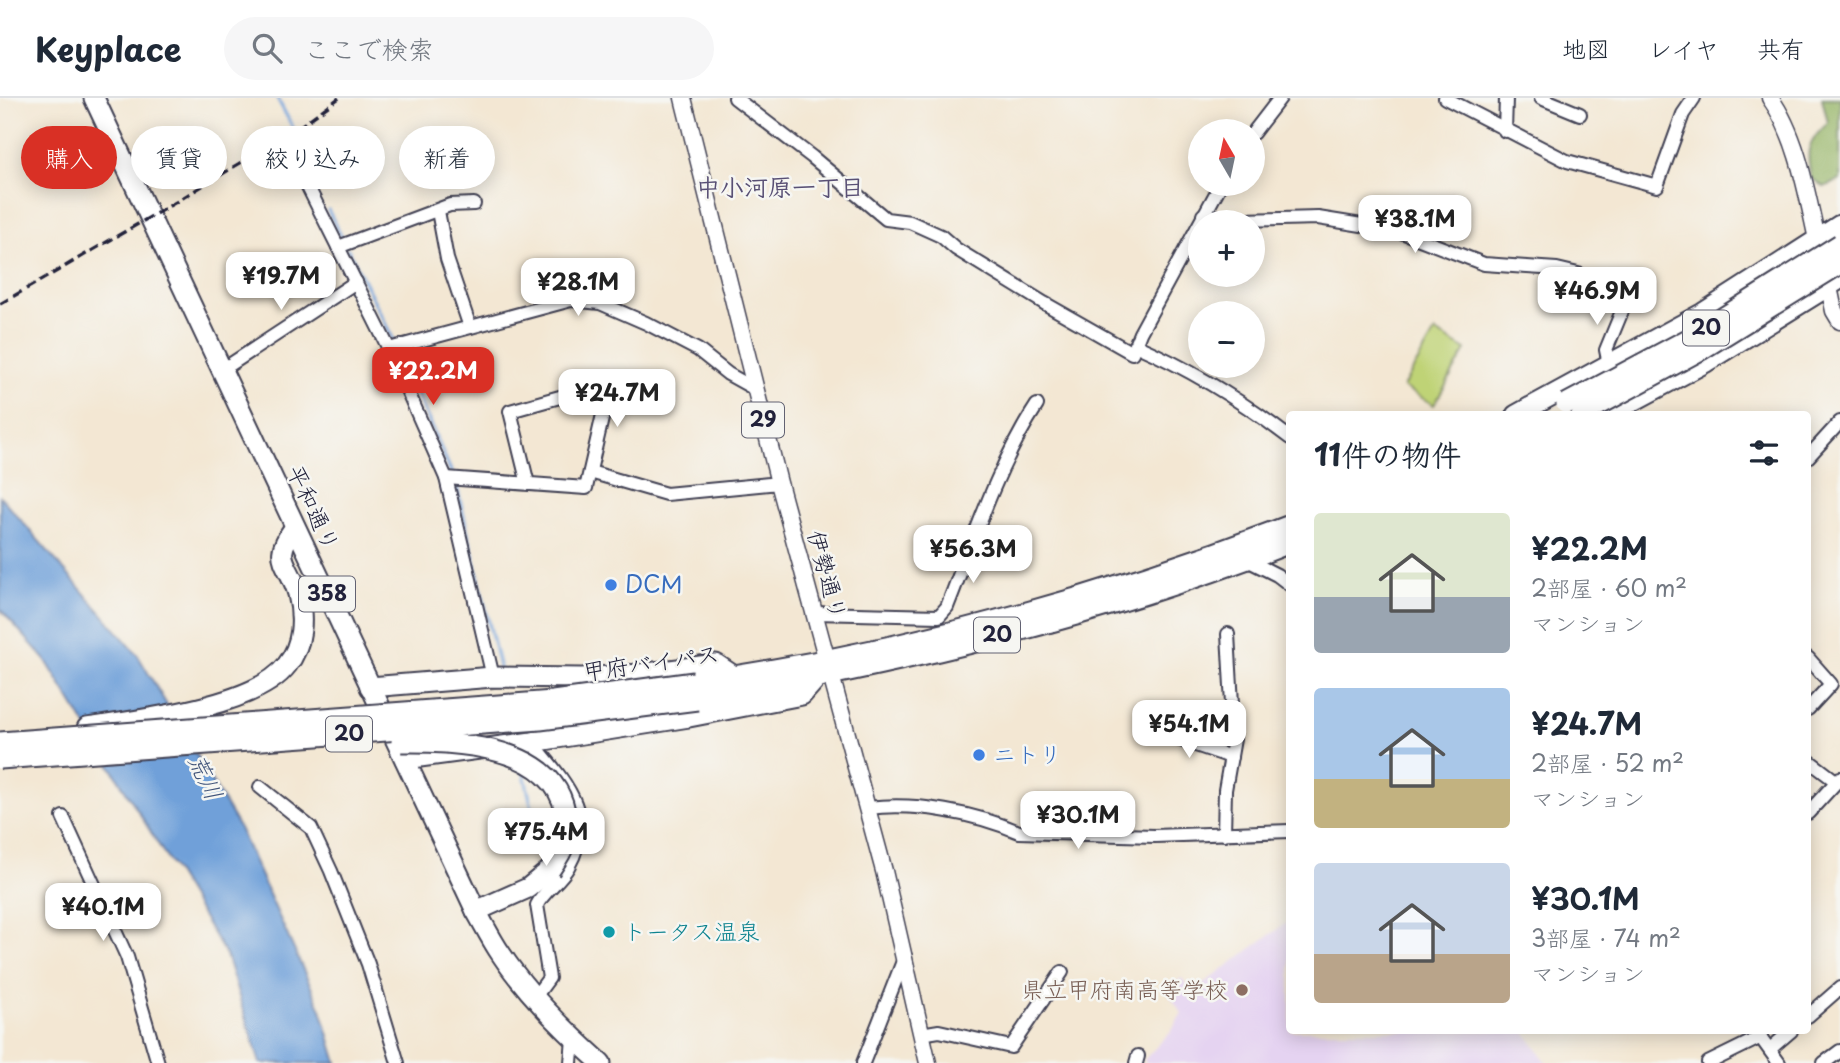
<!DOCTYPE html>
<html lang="ja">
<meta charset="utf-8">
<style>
body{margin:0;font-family:"Playpen Sans","Klee One",sans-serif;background:#f6f6f7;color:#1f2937;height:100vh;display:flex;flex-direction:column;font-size:26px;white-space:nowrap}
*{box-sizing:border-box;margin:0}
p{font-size:23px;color:#747a83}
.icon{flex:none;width:38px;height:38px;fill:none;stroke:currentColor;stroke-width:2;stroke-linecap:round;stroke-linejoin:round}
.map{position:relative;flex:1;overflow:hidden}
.sheet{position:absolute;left:1286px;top:313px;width:525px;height:623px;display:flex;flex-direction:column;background:#fff;border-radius:7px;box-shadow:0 4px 18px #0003}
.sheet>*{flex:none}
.banner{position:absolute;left:21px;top:28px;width:665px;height:63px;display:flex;gap:14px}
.needle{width:46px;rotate:351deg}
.tools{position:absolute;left:1188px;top:21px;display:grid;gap:14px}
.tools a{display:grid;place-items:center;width:77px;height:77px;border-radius:50%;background:#fff;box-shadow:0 4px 18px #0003;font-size:35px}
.price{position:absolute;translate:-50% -60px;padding:0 16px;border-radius:14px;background:#fff;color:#222;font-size:23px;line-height:46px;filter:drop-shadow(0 2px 4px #0008)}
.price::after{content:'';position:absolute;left:50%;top:42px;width:21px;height:16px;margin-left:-10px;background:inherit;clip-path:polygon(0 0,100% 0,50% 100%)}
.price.active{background:#d93025;color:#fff}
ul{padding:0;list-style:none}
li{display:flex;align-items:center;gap:21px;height:175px;padding:0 28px}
li span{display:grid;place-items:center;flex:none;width:196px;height:140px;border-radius:7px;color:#555}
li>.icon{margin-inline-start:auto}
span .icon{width:84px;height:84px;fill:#fffc;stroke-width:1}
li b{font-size:30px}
h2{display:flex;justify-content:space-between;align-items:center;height:84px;padding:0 28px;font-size:30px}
.pill{padding:0 24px;border-radius:32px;background:#fff;box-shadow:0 4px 18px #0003;font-size:24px;line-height:63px}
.pill.active{background:#d93025;color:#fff}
header{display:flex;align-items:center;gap:42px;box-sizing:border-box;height:98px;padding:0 35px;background:#fff;border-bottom:2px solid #e0e1e3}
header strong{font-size:33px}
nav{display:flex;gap:38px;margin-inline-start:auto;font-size:24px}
.search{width:490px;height:63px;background:#f6f6f7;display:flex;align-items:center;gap:18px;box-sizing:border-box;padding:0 24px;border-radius:38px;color:#747a83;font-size:26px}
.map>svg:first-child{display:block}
.built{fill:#e5d3f1}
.green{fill:#bfd376;stroke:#707a58;stroke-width:2}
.forest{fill:#97b567;stroke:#5c6c51;stroke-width:2}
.water{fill:#6fa0d9;stroke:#48618a;stroke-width:2}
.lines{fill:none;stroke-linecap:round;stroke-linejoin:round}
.stream{stroke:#6fa0d9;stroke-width:3.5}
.minor-tunnel{stroke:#c9c0b5;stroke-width:12;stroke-dasharray:12 6;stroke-linecap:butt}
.minor-casing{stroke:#414052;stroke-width:16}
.major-casing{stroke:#414052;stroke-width:19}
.highway-casing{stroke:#414052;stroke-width:23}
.minor{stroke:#fff;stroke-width:12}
.major{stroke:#fff;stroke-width:16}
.highway{stroke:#fff;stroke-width:19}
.rail{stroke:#22223b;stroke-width:3.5;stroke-dasharray:10 5;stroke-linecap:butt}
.highway-bridge-casing{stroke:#414052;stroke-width:23;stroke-linecap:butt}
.highway-bridge{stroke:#fff;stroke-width:19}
.shop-dot{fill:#3f7fe0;stroke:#f6f6f2;stroke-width:2.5}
.culture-dot{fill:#0f9aa8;stroke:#f6f6f2;stroke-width:2.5}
.education-dot{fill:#8d6e63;stroke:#f6f6f2;stroke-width:2.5}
.labels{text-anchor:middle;stroke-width:5;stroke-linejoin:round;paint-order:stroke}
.shield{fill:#f6f6f2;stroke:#626272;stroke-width:2}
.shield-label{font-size:21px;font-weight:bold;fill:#22223b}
.street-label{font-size:23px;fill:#22223b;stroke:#f6f6f2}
.shop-label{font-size:23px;fill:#366cbe;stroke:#f6f6f2;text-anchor:start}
.culture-label{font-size:23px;fill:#0d838f;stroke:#f6f6f2;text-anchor:start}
.education-label{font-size:23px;fill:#785e54;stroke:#f6f6f2;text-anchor:end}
.neighbourhood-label{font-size:24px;font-weight:bold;fill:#595075;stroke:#f6f6f2}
.water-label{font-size:24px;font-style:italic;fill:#41547a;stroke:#f6f6f2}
</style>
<header>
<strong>Keyplace</strong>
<div class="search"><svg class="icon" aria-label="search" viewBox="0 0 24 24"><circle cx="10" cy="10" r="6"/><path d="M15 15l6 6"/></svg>ここで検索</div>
<nav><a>地図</a><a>レイヤ</a><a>共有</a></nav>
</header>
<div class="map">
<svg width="1840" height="965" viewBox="0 0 1840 965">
<rect width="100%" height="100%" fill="#f6f6f2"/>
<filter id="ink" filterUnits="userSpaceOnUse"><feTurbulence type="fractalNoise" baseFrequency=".0143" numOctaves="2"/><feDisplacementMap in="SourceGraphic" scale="14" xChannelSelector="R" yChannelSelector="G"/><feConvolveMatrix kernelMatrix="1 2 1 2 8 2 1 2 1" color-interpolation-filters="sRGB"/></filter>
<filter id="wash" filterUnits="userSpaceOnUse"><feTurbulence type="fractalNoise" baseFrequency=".00686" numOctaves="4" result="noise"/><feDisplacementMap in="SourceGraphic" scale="28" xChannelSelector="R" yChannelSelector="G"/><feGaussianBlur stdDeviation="1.57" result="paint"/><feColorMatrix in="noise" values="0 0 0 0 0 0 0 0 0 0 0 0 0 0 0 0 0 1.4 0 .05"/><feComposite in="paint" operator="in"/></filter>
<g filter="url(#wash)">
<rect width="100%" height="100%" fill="#f3e7d3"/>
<polygon class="built" points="1290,822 1290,933 1524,933 1547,965 1147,965 1144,962 1171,933 1182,915 1165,891 1182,880 1192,894"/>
<polygon class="green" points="1435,234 1466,252 1434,307 1403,289"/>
<path class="forest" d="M1822,0H1840V82L1824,89L1811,80C1806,53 1806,45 1828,25Z"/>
<polygon class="water" points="0,398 137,556 238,728 321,911 337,965 260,965 226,857 45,561 0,511"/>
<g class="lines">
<g class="stream">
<polyline points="277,0 298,39 300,47"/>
<polyline points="303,61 317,90"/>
<polyline points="328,112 343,141"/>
<polyline points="348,151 393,241 453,378"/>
<polyline points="456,385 500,572"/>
<polyline points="523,671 535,723 543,768"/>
</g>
</g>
</g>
<g filter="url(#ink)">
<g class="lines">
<polyline class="minor-tunnel" points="493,579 513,652"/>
<g class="minor-casing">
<g id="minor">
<polyline points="735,0 812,59 886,121 910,124 941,138 956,151 1044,205 1132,255 1140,235 1221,86"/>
<polyline points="1445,0 1567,63 1657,88 1683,16 1694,0"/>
<polyline points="1541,0 1580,16"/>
<polyline points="1505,33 1506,0"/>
<polyline points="1253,35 1280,0"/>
<polyline points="297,67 389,251 446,380 493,579"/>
<polyline points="438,113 447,161 470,229"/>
<polyline points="1203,117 1242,122 1318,120 1399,133 1484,166 1557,171 1578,176 1629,196 1606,252 1609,266"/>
<polyline points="338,149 450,107 474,106"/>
<path d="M1135,247C1190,271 1242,303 1290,340"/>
<polyline points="389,251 571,202 600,205 646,225 698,252 728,276 755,291"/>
<polyline points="222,272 356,184"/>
<polyline points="1808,359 1840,324"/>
<polyline points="590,374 666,396 779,385"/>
<polyline points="446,380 586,390 604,312 574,295 510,313 528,386"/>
<polyline points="1247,462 1277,477 1290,487"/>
<path d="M814,515L939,518L947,509C974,441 997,368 1037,307"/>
<polyline points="1808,560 1831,586 1808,611"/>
<polyline points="1157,634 1231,659"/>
<path d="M532,644C564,683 598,716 568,769C560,783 543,794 537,807L549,880L535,899"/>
<polyline points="1808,662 1837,684"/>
<polyline points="260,689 311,730 331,773 368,866 398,965"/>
<path d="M868,710C917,704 974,715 1019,734L1155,738L1290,733"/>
<polyline points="1808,715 1840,680"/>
<polyline points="63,719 127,859 158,965"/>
<polyline points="1224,736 1225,692 1234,641 1228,536"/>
<polyline points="1808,918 1840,890"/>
<polyline points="1756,933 1779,965"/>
<polyline points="921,936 939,933 1011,949 1062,874"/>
<polyline points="1770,951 1791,933"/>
<polyline points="571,965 573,940"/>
<polyline points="863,965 905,858"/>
<polyline points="1136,965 1138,958"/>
<polyline points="1708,965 1761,939"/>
<polyline points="1824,965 1840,953"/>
</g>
</g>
<g class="major-casing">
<g id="major">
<polyline points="683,0 779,385 884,773 928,965"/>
<path d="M1770,0C1799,40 1808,103 1819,150"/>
<polyline points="1827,179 1834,213 1840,223"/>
</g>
</g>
<g class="highway-casing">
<g id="highway">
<path d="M94,0L476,813C484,827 492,843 501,856C528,897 565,933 601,965"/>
<polyline points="1516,317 1703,215 1840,127"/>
<polyline points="1607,317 1706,264 1840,181"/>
<path d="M694,584C897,555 1098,501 1290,427"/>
<polyline points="370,589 493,579 582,580 640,576 716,566 734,578"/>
<path d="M697,602C898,567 1099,520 1290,445"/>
<path d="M87,630C137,622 256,609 287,567C303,547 304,520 298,496C289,463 270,462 295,429"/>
<polyline points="405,661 532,644 689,619 802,597 816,581"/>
<polyline points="476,813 528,790 550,772"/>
</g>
</g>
<use href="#minor" class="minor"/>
<use href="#major" class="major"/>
<use href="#highway" class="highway"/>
<polyline class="rail" points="0,206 176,104 299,29 339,0"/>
<g class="highway-bridge-casing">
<g id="highway-bridge">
<polyline points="1566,306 1692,239 1840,146"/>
<polyline points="1581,317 1701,252 1840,166"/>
<polyline points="0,644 553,603 694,584"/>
<path d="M401,644C455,643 552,647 565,713C571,739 565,750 550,772"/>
<polyline points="0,661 540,622 697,602"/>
</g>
</g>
<use href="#highway-bridge" class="highway-bridge"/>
</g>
</g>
<g class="shop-dot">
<circle cx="611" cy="487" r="7"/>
<circle cx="979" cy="657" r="7"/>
</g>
<circle class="culture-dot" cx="609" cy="834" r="7"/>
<circle class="education-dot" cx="1242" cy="892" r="7"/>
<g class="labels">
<g class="shield">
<rect x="1683" y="212.5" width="46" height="35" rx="5"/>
<rect x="742" y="304.5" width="42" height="35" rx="5"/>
<rect x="299" y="478.5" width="56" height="35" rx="5"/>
<rect x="974" y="519.5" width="46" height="35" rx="5"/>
<rect x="326" y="618.5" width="46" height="35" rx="5"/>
</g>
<g class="shield-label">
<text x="1706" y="237">20</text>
<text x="763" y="329">29</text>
<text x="327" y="503">358</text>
<text x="997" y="544">20</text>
<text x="349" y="643">20</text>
</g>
<g class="street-label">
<text transform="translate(313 410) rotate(65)" y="8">平和通り</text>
<text transform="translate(827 477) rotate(75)" y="8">伊勢通り</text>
<text transform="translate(651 565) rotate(-8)" y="8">甲府バイパス</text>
</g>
<g class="shop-label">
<text x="625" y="495">DCM</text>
<text x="993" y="665">ニトリ</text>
</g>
<g class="culture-label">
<text x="623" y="842">トータス温泉</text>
</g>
<g class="education-label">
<text x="1228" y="900">県立甲府南高等学校</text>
</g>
<g class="neighbourhood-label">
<text x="780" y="98">中小河原一丁目</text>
</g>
<g class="water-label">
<text transform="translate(205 679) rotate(65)" y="8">荒川</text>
</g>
</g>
</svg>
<div class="tools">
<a><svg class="needle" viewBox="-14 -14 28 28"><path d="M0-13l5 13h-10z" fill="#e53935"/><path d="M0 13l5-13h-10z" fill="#747a83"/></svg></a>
<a>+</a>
<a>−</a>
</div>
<b class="price" style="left:1415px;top:157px">¥38.1M</b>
<b class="price" style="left:281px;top:214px">¥19.7M</b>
<b class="price" style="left:578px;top:220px">¥28.1M</b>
<b class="price" style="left:1597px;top:229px">¥46.9M</b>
<b class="price active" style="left:433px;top:309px">¥22.2M</b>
<b class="price" style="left:617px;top:331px">¥24.7M</b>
<b class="price" style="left:973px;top:487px">¥56.3M</b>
<b class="price" style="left:1189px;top:662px">¥54.1M</b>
<b class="price" style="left:1078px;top:753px">¥30.1M</b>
<b class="price" style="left:546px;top:770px">¥75.4M</b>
<b class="price" style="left:103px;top:845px">¥40.1M</b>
<div class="banner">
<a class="pill active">購入</a>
<a class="pill">賃貸</a>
<a class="pill">絞り込み</a>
<a class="pill">新着</a>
</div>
<section class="sheet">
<h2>11件の物件<svg class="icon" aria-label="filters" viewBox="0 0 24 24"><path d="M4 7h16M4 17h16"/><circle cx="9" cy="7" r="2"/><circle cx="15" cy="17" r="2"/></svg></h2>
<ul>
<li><span style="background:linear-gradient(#dfe7d0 60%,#9aa5b1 0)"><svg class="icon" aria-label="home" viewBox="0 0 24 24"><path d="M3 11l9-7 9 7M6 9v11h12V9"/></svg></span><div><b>¥22.2M</b><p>2部屋 · 60 m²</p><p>マンション</p></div></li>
<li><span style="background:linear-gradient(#a9c7e8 65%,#c2b280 0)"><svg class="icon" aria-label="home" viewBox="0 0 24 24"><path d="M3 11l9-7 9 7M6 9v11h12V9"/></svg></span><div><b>¥24.7M</b><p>2部屋 · 52 m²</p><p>マンション</p></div></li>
<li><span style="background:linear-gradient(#c9d6e8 65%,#b9a48a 0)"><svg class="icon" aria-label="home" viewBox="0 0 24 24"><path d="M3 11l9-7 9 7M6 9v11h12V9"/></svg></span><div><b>¥30.1M</b><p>3部屋 · 74 m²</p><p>マンション</p></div></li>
</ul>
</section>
</div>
